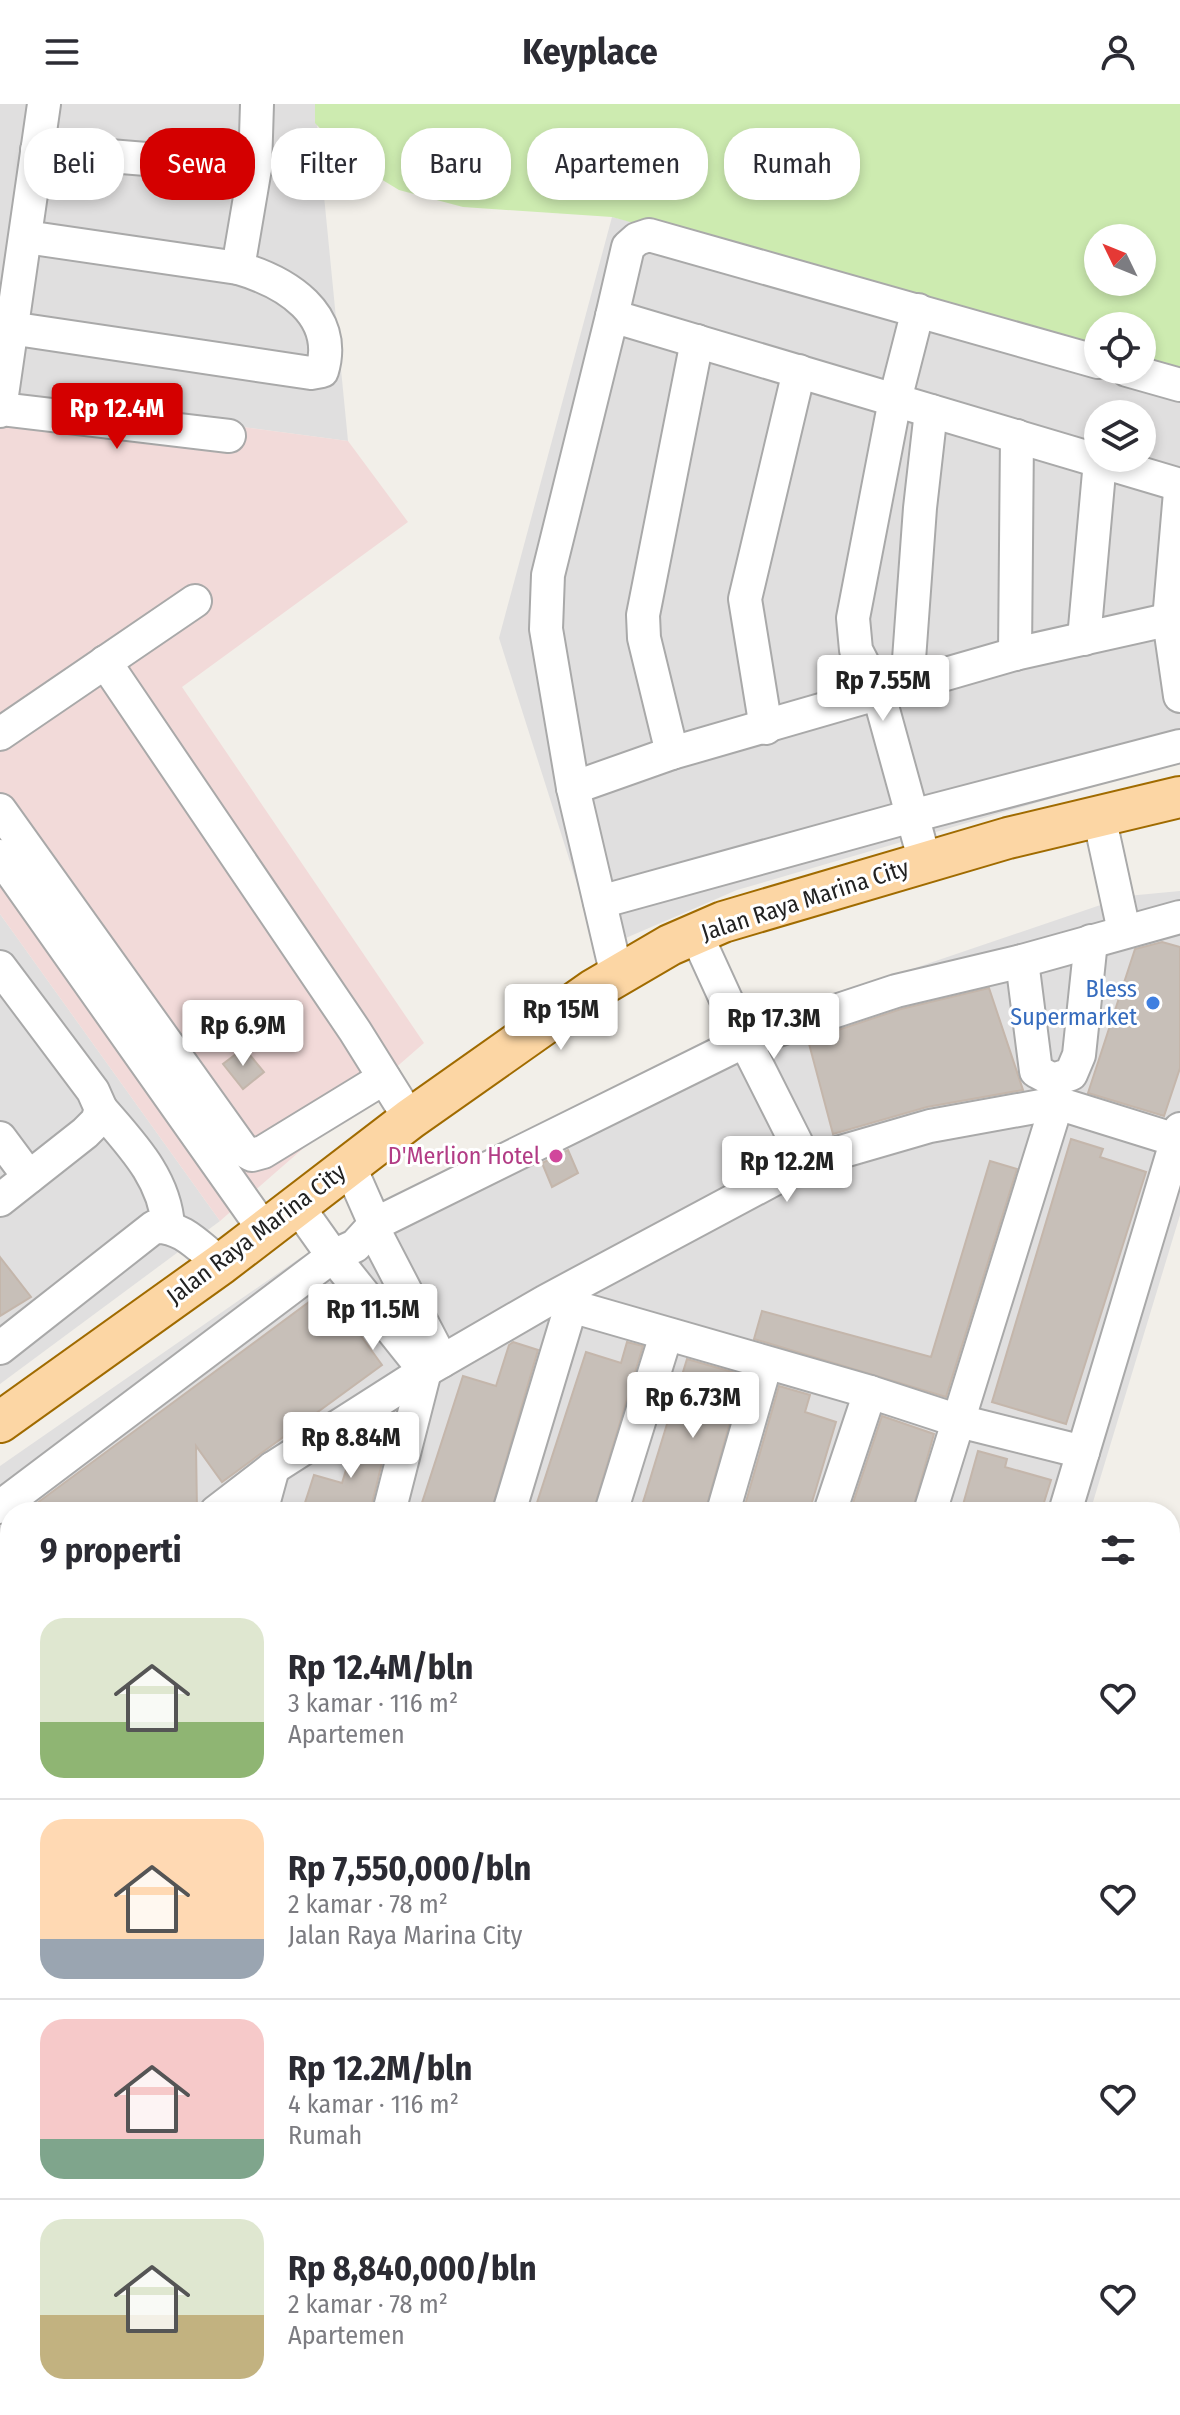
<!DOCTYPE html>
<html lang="id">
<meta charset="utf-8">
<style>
body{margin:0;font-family:"Fira Sans Condensed",sans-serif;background:#f2f2f3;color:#2b2b33;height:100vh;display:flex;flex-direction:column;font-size:30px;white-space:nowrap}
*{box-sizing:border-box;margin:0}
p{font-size:26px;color:#7c7c81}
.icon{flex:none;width:44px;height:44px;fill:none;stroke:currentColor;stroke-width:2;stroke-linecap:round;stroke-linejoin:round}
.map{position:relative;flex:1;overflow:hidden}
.sheet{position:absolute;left:0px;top:1398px;width:1180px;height:914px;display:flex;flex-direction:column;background:#fff;border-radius:32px 32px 0 0;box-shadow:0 4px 12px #0003}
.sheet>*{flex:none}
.hud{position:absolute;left:24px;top:24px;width:1132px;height:72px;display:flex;gap:16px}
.needle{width:52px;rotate:313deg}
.controls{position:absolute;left:1084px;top:120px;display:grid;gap:16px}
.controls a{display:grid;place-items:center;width:72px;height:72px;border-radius:50%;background:#fff;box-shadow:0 4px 12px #0003;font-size:40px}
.price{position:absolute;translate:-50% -68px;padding:0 18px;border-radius:8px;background:#fff;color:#222;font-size:26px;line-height:52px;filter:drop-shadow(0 2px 4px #0008)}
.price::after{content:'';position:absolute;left:50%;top:48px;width:24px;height:18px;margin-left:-12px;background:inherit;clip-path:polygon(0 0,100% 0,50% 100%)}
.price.on{background:#d40000;color:#fff}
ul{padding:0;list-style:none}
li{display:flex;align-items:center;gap:24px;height:200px;padding:0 40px}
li+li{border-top:2px solid #e1e1e2}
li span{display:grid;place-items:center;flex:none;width:224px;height:160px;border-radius:24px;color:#555}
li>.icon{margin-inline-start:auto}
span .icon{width:96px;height:96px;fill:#fffc;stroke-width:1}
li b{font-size:34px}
h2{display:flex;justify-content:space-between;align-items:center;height:96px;padding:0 40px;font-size:34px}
.tag{padding:0 28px;border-radius:32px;background:#fff;box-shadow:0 4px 12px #0003;font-size:28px;line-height:72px}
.tag.on{background:#d40000;color:#fff}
header{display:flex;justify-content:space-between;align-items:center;height:104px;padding:0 40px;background:#fff;font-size:36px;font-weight:700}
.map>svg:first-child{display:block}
.residential{fill:#e0dfdf;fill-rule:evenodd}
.commercial{fill:#f2dad9}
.grass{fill:#cdebb0;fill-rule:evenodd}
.building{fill:#c7bfb8;stroke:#c4b6ab;stroke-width:2}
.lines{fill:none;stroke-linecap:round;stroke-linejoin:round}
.minor-casing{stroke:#a9a9a9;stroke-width:36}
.major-casing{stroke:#a06b00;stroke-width:44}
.minor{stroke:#fff;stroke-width:32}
.major{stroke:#fcd6a4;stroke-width:40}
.shop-dot{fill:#3f7fe0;stroke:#fff;stroke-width:3}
.hotel-dot{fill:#d1479c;stroke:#fff;stroke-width:3}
.labels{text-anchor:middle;stroke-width:6;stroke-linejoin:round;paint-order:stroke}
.street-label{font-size:24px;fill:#222;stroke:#fff}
.shop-label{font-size:24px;fill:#366cbe;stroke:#fff;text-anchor:end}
.hotel-label{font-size:24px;fill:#b23c85;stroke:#fff;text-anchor:end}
</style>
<header><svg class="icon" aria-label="menu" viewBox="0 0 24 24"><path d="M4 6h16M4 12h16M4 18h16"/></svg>Keyplace<svg class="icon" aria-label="person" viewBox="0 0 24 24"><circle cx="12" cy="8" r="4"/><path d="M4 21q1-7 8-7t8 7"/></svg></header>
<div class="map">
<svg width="1180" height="2311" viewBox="0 0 1180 2311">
<rect width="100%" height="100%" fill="#f2efe9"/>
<g class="residential">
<polygon points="0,0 315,0 348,337 0,291"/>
<path d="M612,113L672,127L1098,266L1180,270V660L1145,667L737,786L598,846L499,534ZM1098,310H1142V354H1098Z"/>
<polygon points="1180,787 1180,1111 1090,1408 10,1408 10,2302 294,2302 291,2311 0,2311 0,1362 300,1154 712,933 1127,792"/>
<polygon points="0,810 220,1117 0,1280"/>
</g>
<polygon class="commercial" points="0,291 348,337 408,418 182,583 424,939 220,1117 0,810"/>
<path class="grass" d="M315,0H1180V270L1142,259V222H1098V247L612,113L463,103L399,86L351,57L315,19ZM1098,134H1142V178H1098Z"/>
<g class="building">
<polygon points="1162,838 1180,843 1180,964 1164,1012 1088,989 1135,845"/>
<polygon points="989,884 1023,986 927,1003 833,1030 808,936 901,905"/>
<polygon points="244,944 264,968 243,985 223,960"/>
<polygon points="1071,1035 1103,1045 1100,1053 1146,1068 1066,1320 992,1298"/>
<polygon points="568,1046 578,1069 552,1083 542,1059"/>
<polygon points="990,1057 1017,1065 946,1293 754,1235 762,1207 931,1253"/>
<polygon points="0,1153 31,1193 0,1212"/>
<polygon points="332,1181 368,1227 361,1232 382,1261 222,1378 196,1342 197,1408 25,1408"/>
<polygon points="513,1238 538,1246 491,1408 419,1408 463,1272 496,1282 509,1241"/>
<polygon points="627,1238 643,1242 593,1408 534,1408 586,1248 621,1259"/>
<polygon points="687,1255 743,1271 705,1408 640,1408"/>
<polygon points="779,1282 810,1291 805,1308 836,1318 809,1408 743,1408"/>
<polygon points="882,1312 934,1330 912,1408 850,1408"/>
<polygon points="366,1327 388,1334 370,1408 302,1408 314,1371 342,1379 356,1333"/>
<polygon points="978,1347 1007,1355 1005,1363 1051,1376 1041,1408 961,1408"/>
</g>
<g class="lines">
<g class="minor-casing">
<g id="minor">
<polyline points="37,46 255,64"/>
<polyline points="26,133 238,164"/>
<polyline points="918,206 895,296 853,514 856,546 879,591 925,758"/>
<polyline points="612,212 628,143 637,135 649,131 1098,258"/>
<path d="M10,224L311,269L322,267C339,210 286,178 238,164L255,64L257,0"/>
<polyline points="1127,266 1180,281"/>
<polyline points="0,305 44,0"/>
<polyline points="0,307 0,305 229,332"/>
<polyline points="1180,388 1169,516 1180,592"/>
<polyline points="1084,535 1100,357"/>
<polyline points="1015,550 1017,332"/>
<polyline points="105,558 355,927 410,1015"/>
<polyline points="907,583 920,404 931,307"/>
<polyline points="766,624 745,495 799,267"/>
<polyline points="0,630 195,497"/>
<polyline points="672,649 644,534 643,511 697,237"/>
<polyline points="573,684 672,649 1015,550 1180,513"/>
<polyline points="0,706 243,1046 252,1051 263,1048 384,974"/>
<polyline points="1099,712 1124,827"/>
<polyline points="0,752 265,1127"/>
<polyline points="600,798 912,712 1180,642"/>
<polyline points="696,830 745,937 806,1058"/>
<polyline points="1022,857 1036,967 1053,976 1071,970 1079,951 1091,837"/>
<polyline points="0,863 93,987 101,1005 97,1017 85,1029 0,1096"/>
<polyline points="617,872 573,684 546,525 548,471 612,212 1180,381"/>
<path d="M101,1005C131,1040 165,1074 168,1122"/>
<polyline points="0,1034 29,1073"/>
<polyline points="349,1061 375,1120 377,1132 442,1257"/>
<polyline points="296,1100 333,1152 425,1267 389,1408"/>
<polyline points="571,1202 870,1288 959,1317 1083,1348"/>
<path d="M0,1244L154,1123C182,1121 200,1144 221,1160"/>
<polyline points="0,1403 333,1152 355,1142 375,1120 745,937 896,887 1022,857 1180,813"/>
<polyline points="216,1408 273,1364 425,1267 546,1197 806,1058 930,1022 1057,999 1176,1036"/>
<polyline points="261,1408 273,1364"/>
<polyline points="509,1408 571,1202 574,1183"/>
<polyline points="611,1408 666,1231"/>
<polyline points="723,1408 766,1259"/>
<polyline points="830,1408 870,1288"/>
<polyline points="930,1408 1057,999"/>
<polyline points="1065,1408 1180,1025"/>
<polyline points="0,1534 10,1547"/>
<polyline points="0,1696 10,1709"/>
<polyline points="0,1757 10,1748"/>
<polyline points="0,1884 10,1876"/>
<polyline points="0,2022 10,2013"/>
<polyline points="0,2156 10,2147"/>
<polyline points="0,2245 10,2256"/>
<polyline points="53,2302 61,2311"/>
<polyline points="181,2302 189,2311"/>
<polyline points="224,2311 227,2302"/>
</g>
</g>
<g class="major-casing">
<polyline id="major" points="0,1318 221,1160 410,1015 593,886 670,841 723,818 1008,734 1180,693"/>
</g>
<use href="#minor" class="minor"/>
<use href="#major" class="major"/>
</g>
<circle class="shop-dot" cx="1153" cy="899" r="8"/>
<circle class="hotel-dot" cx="556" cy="1052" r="8"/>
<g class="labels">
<g class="street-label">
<text transform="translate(805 796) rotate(-18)" y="8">Jalan Raya Marina City</text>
<text transform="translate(256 1130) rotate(-37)" y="8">Jalan Raya Marina City</text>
</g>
<g class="shop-label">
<text x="1137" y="893">Bless<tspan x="1137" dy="28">Supermarket</tspan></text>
</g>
<g class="hotel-label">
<text x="540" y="1060">D'Merlion Hotel</text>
</g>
</g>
</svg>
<div class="controls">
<a><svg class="needle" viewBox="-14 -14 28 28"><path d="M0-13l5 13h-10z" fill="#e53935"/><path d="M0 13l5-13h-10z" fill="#7c7c81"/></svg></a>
<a><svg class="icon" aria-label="locate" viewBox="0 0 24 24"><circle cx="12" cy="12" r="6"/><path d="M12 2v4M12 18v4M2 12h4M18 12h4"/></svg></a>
<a><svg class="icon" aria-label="layers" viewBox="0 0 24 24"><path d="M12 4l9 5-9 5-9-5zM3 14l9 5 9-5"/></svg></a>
</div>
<b class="price on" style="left:117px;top:347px">Rp 12.4M</b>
<b class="price" style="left:883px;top:619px">Rp 7.55M</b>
<b class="price" style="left:561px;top:948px">Rp 15M</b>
<b class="price" style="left:774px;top:957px">Rp 17.3M</b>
<b class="price" style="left:243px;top:964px">Rp 6.9M</b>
<b class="price" style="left:787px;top:1100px">Rp 12.2M</b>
<b class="price" style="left:373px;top:1248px">Rp 11.5M</b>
<b class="price" style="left:693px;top:1336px">Rp 6.73M</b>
<b class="price" style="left:351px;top:1376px">Rp 8.84M</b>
<div class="hud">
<a class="tag">Beli</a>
<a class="tag on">Sewa</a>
<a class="tag">Filter</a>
<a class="tag">Baru</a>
<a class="tag">Apartemen</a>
<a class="tag">Rumah</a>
</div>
<section class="sheet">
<h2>9 properti<svg class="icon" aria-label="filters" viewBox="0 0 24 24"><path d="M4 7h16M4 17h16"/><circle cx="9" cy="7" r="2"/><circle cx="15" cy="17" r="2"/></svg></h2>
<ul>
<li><span style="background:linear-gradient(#dfe7d0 65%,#8fb573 0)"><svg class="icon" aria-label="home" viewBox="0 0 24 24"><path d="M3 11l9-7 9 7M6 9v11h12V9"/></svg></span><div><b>Rp 12.4M/bln</b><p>3 kamar · 116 m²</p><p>Apartemen</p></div><svg class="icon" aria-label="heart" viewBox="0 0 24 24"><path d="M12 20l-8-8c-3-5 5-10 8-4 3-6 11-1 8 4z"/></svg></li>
<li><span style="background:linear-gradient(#ffd9b3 75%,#9aa5b1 0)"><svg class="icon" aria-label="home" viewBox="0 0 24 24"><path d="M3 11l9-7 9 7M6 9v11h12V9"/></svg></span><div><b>Rp 7,550,000/bln</b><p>2 kamar · 78 m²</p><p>Jalan Raya Marina City</p></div><svg class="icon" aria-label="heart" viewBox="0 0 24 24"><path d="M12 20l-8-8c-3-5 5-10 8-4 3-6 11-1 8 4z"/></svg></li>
<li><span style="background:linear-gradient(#f6c9c9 75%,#7fa58c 0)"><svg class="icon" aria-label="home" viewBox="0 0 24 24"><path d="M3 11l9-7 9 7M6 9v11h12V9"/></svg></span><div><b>Rp 12.2M/bln</b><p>4 kamar · 116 m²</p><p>Rumah</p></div><svg class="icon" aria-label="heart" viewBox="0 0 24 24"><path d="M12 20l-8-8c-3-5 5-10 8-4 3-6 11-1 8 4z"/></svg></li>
<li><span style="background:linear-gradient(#dfe7d0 60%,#c2b280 0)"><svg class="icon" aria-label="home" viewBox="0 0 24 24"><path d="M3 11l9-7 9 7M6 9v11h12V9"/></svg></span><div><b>Rp 8,840,000/bln</b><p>2 kamar · 78 m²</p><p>Apartemen</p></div><svg class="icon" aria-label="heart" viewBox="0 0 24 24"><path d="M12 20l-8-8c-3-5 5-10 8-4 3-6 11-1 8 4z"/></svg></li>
</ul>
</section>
</div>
